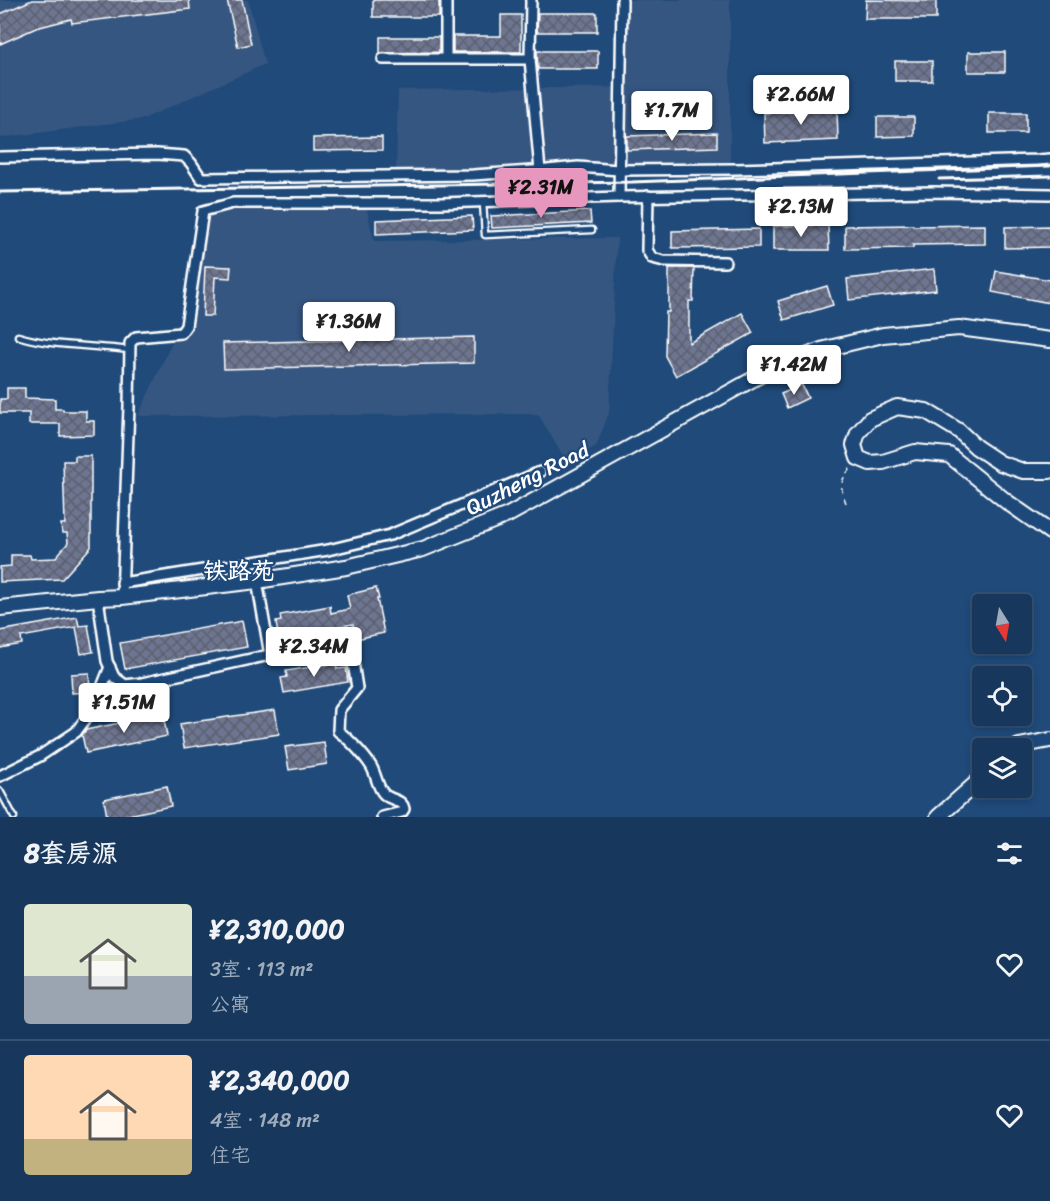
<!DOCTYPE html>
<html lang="zh">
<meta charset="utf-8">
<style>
body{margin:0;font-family:Sriracha,"LXGW WenKai TC",sans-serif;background:#203f62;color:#f1f3f6;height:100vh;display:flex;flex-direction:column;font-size:22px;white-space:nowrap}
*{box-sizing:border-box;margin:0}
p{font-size:20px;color:#9eacbb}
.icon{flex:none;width:33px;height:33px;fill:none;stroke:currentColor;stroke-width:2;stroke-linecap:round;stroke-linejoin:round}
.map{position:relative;height:817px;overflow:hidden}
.panel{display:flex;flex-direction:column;background:#17385c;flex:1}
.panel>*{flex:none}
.needle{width:39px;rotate:169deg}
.tools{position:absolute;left:972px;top:594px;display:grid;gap:12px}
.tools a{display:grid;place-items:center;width:60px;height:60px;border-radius:6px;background:#17385c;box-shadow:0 3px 9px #0003,0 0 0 2px #365272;font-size:30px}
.price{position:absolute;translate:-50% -51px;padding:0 14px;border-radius:6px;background:#fff;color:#222;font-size:20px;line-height:39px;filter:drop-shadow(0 2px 3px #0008)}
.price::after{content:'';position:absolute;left:50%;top:36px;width:18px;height:14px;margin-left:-9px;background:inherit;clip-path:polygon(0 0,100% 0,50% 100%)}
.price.selected{background:#e797bd;color:#111}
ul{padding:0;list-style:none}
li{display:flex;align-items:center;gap:18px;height:150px;padding:0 24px}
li+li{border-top:2px solid #365272}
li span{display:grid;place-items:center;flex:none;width:168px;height:120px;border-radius:6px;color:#555}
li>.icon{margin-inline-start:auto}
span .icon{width:72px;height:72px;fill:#fffc;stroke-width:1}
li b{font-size:26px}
h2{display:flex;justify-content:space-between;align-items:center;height:72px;padding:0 24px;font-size:26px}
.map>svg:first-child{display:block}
.built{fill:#365781}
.building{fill:url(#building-cross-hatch);stroke:#fff;stroke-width:1.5}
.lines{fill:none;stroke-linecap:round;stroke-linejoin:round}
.service-casing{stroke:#fff;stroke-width:9}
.minor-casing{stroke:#fff;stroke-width:14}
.secondary-casing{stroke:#fff;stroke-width:18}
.path{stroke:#fff;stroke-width:1.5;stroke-dasharray:6 4.5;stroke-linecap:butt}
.service{stroke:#1f4a7a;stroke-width:4.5}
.minor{stroke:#1f4a7a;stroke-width:9}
.secondary{stroke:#1f4a7a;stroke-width:14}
.rail{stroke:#fff;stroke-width:3}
.labels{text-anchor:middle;stroke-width:4.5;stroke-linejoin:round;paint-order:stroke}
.street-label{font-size:22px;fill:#fff;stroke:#1f4a7a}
.neighbourhood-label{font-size:24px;font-weight:bold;fill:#fff;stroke:#1f4a7a}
</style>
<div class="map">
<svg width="1050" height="817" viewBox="0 0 1050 817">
<defs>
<pattern id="building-cross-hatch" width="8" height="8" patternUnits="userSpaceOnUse" patternTransform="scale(1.5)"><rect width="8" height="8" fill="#6d7491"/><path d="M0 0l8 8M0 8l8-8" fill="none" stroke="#5c606e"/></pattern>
</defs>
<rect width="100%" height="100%" fill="#1f4a7a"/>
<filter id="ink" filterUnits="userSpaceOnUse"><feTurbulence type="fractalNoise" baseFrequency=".0167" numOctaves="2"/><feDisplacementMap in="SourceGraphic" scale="12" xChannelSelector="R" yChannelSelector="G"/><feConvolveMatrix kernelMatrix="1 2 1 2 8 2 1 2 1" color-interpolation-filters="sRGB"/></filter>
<g filter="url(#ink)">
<g class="built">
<polygon points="0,0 248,0 265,64 143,119 0,138"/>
<polygon points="628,0 730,0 730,169 396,177 398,90 628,87"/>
<polygon points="366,206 374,241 617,238 609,413 596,446 567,463 538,414 138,416 182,321 197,209"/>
</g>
<g class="building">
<polygon points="32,0 189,0 190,9 72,23 71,19 36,28 0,44 0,14"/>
<polygon points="227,0 242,0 251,44 238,47"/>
<rect x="373" y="0" width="66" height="17"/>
<polygon points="866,0 936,1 936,19 865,19"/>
<polygon points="538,13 597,13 597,32 537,32"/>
<polygon points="501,15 521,15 521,52 453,52 453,36 501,36"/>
<polygon points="380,37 439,37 439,52 380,53"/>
<polygon points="537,51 598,51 598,69 538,69"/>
<rect x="968" y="52" width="37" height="20"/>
<rect x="895" y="61" width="37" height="20"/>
<polygon points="837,110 838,140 765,143 764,113"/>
<rect x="989" y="113" width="37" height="20"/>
<polygon points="877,117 914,117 914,136 877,137"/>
<polygon points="717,133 717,147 627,150 627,136"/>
<polygon points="382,137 382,150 313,151 313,138"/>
<polygon points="590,211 591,223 492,228 491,216"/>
<polygon points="472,216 473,230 376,234 376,220"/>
<polygon points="828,225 829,250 773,250 773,226"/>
<polygon points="913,225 913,226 985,225 985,244 913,245 913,248 845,249 845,226"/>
<polygon points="1050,226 1050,247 1005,248 1005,227"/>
<polygon points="759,229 759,247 672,248 672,231"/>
<polygon points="205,266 231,267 230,278 215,277 213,316 203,316"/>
<polygon points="669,268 694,268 693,301 689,301 689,343 742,313 753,333 676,376 665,356 666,312 669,312"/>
<polygon points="934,269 936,290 849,300 847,279"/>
<polygon points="996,271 1050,280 1050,303 992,292"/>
<polygon points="827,286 833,305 784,320 778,301"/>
<polygon points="474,337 474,363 224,369 223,343"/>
<polygon points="802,385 808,398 787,408 781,394"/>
<polygon points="7,388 25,388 25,398 55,399 55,409 63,409 63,411 86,411 86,421 94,421 94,435 60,436 60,424 29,424 29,413 0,413 0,399 7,399"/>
<polygon points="75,456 91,456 91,547 62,579 0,582 0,567 11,566 11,555 30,555 31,559 55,558 68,543 67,533 62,533 61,524 65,524 63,461 75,461"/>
<polygon points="376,588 379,599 377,599 384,633 356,639 353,624 278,636 276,622 281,621 280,615 330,606 331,613 350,609 347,595"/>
<polygon points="77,617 79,626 88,625 93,652 81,654 76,627 21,637 22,644 0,648 0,631"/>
<polygon points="242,621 247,647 125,669 120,643"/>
<polygon points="336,663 337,669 346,668 348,682 284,693 281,678 287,677 286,671"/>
<polygon points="89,673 90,692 72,693 71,674"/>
<polygon points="275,710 279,734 184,748 180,724"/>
<polygon points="163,714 167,736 86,753 82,735 86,730"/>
<polygon points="324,742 327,764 289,770 285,747"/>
<polygon points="167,786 171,806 119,817 107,817 104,799"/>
</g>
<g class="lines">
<g class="service-casing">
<g id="service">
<polyline points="483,202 485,235 592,230"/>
<path d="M18,336C54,347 93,345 130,350"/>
<polyline points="0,791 14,817"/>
</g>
</g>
<g class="minor-casing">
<g id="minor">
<polyline points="446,0 446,58"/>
<polyline points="531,0 530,59 540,171"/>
<polyline points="383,59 530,59"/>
<polyline points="0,157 157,154 184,156 191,163 201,178 473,175 547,170 578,167 619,170 735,169 1038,160 1050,159"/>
<polyline points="648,196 647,250 652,258 664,261 725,262"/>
<polyline points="619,197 622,0"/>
<polyline points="257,581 270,655"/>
<polyline points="122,583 328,550 390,535 540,472"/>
<polyline points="122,597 129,407 130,343 136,337 181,333 186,326 203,211 233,203 441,203 619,197 933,192 1050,194"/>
<path d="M98,598L107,661L114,677L125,685L142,683L297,649L350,643L357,688L339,710L338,731C349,739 364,755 371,766C376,774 377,786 383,793C389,801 402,798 404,809L402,812L382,817"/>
<polyline points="0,776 40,756 76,732 94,707 110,667"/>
</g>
</g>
<g class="secondary-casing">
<g id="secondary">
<polyline points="1050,471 1023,471 1000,463 976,447 959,431 926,411 897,407 870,419 858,433 854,445 858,458 870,463 883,462 915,452 949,455 1007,502 1050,532"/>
<polyline points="0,608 98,598 122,597 257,581 346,567 423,549 508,515 766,372 821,350 883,335 959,328 1050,340"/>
<polyline points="1016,748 1019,746 1050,740"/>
<polyline points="938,817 982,778"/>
</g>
</g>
<path class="path" d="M846,503C839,484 840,482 852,466"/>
<use href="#service" class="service"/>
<use href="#minor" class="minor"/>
<use href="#secondary" class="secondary"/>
<g class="rail">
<polyline points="939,179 1050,176"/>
<polyline points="0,192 632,182 1050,166"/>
</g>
</g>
</g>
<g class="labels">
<g class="street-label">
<text transform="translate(527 478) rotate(-27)" y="8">Quzheng Road</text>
</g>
<g class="neighbourhood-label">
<text x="239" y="579">铁路苑</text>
</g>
</g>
</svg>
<div class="tools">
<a><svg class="needle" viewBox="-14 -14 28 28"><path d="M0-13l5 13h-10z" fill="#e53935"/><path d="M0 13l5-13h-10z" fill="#9eacbb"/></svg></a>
<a><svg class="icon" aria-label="locate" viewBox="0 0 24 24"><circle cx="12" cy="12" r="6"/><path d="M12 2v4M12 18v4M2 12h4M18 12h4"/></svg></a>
<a><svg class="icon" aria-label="layers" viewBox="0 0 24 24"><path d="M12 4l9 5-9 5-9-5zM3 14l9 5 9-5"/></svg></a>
</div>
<b class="price" style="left:801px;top:126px">¥2.66M</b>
<b class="price" style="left:672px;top:142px">¥1.7M</b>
<b class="price selected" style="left:541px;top:219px">¥2.31M</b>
<b class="price" style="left:801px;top:238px">¥2.13M</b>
<b class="price" style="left:349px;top:353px">¥1.36M</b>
<b class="price" style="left:794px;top:396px">¥1.42M</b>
<b class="price" style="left:314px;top:678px">¥2.34M</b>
<b class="price" style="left:124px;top:734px">¥1.51M</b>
</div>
<section class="panel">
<h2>8套房源<svg class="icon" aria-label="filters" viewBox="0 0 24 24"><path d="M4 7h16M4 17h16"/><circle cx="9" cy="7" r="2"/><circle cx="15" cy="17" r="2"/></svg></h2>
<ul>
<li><span style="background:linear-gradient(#dfe7d0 60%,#9aa5b1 0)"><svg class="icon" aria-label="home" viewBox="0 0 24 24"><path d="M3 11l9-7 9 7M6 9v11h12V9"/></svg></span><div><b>¥2,310,000</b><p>3室 · 113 m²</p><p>公寓</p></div><svg class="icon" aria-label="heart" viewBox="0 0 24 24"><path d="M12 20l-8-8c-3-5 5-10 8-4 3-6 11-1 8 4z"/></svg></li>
<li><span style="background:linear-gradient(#ffd9b3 70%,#c2b280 0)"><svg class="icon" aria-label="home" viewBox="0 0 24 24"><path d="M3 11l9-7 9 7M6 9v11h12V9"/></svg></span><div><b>¥2,340,000</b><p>4室 · 148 m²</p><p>住宅</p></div><svg class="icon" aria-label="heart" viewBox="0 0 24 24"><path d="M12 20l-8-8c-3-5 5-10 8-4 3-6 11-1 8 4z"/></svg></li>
</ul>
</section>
